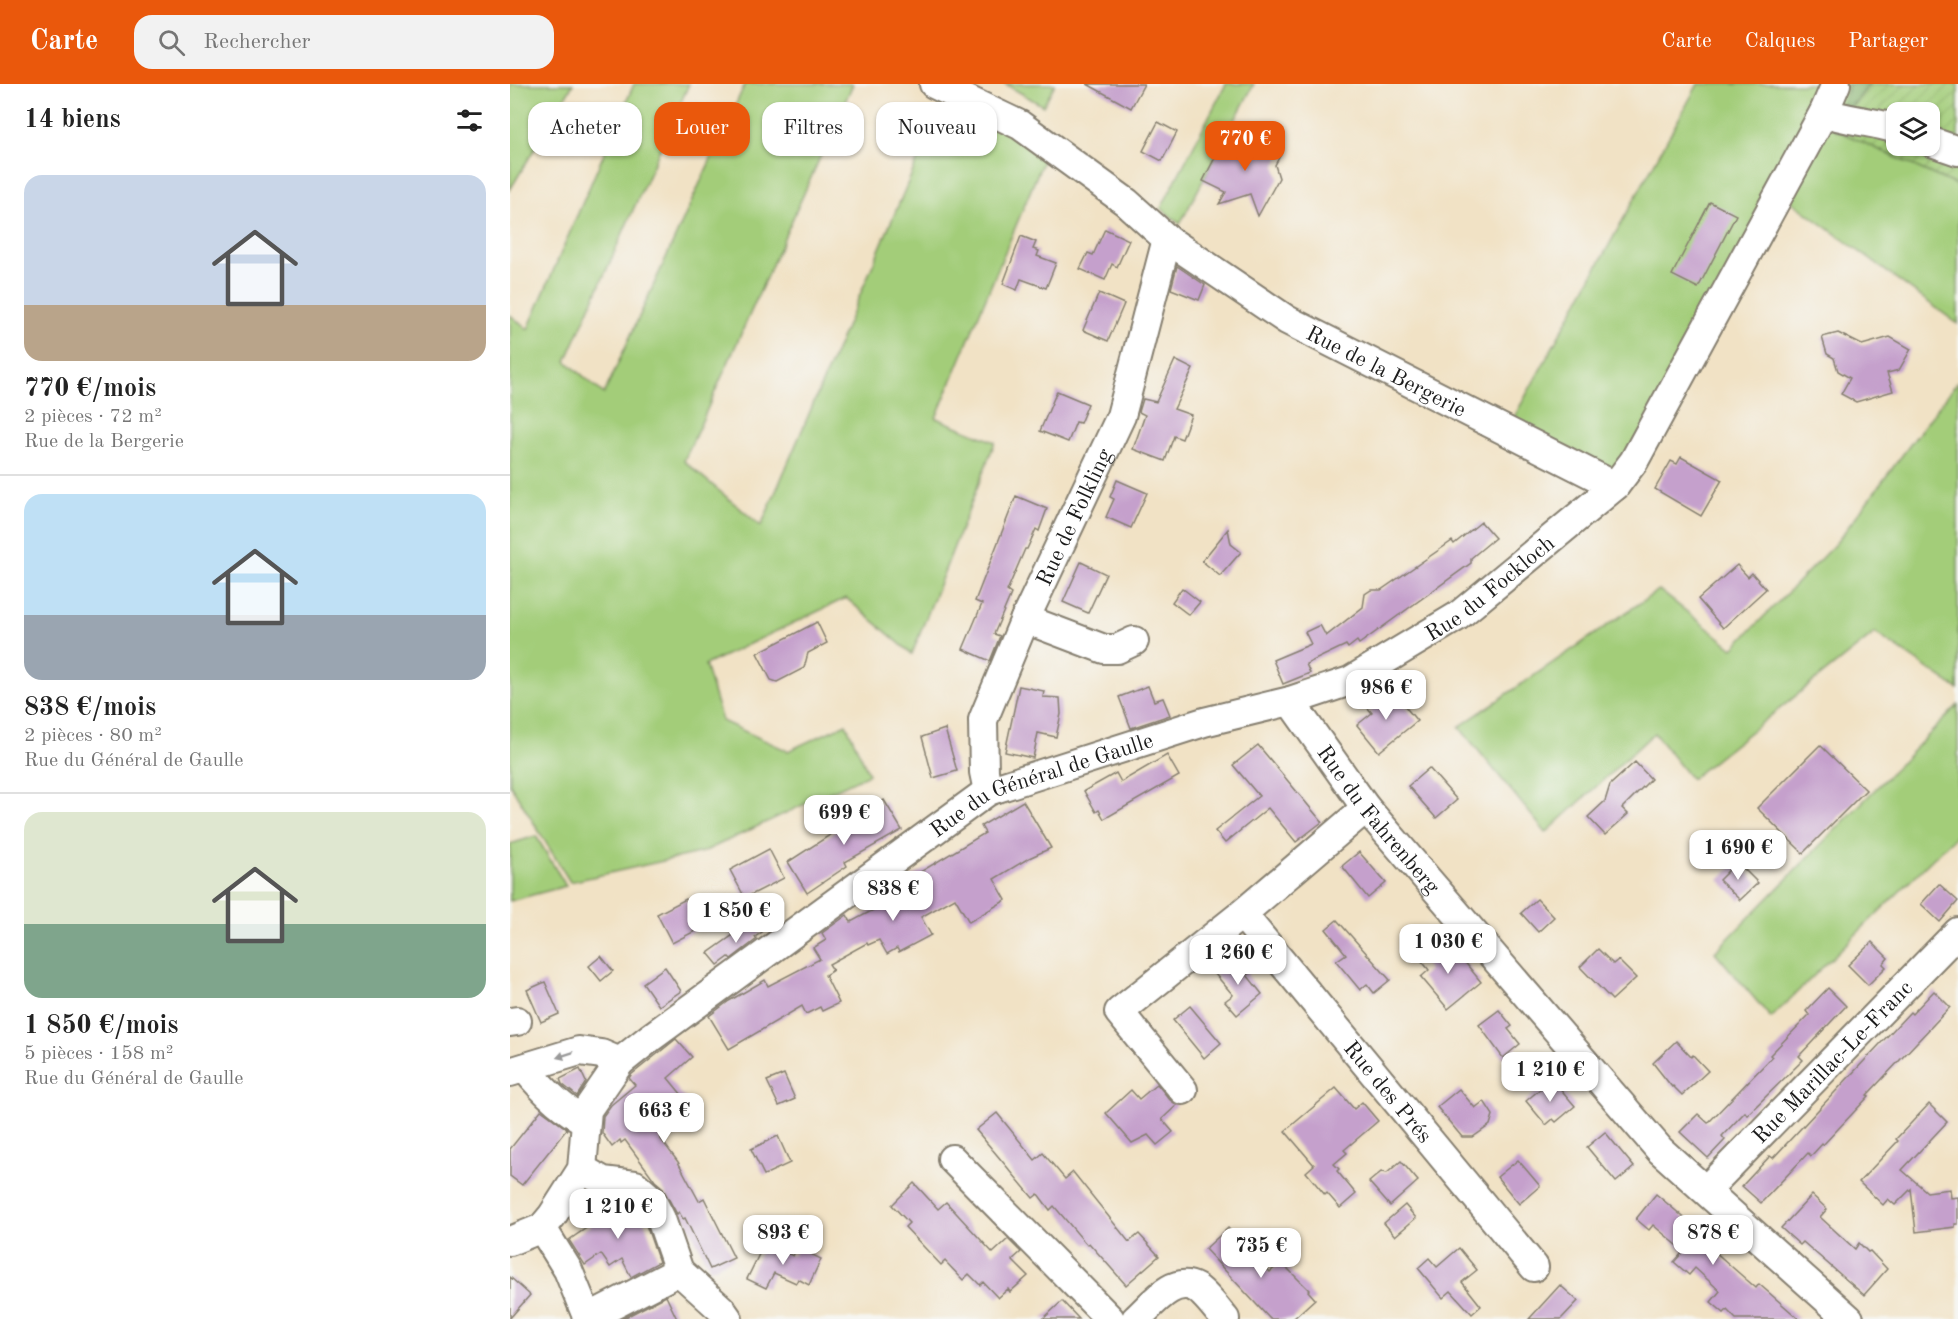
<!DOCTYPE html>
<html lang="fr">
<meta charset="utf-8">
<style>
body{margin:0;font-family:"Old Standard TT",serif;background:#f2f2f2;color:#222;height:100vh;display:flex;flex-direction:column;font-size:22px;white-space:nowrap}
*{box-sizing:border-box;margin:0}
p{font-size:20px;color:#767676}
.icon{flex:none;width:33px;height:33px;fill:none;stroke:currentColor;stroke-width:2;stroke-linecap:round;stroke-linejoin:round}
.map{position:relative;flex:1;overflow:hidden}
.drawer{display:flex;flex-direction:column;background:#fff;width:510px}
.drawer>*{flex:none}
.top-card{position:absolute;left:18px;top:18px;width:570px;height:54px;display:flex;gap:12px}
.buttons{position:absolute;left:1376px;top:18px;display:grid;gap:12px}
.buttons a{display:grid;place-items:center;width:54px;height:54px;border-radius:12px;background:#fff;box-shadow:0 2px 4px #0004;font-size:30px}
.price{position:absolute;translate:-50% -51px;padding:0 14px;border-radius:12px;background:#fff;color:#222;font-size:20px;line-height:39px;filter:drop-shadow(0 2px 3px #0008)}
.price::after{content:'';position:absolute;left:50%;top:36px;width:18px;height:14px;margin-left:-9px;background:inherit;clip-path:polygon(0 0,100% 0,50% 100%)}
.price.active{background:#ea580c;color:#fff}
ul{padding:0;list-style:none}
li{display:grid;align-content:center;gap:12px;height:318px;padding:0 24px}
li+li{border-top:2px solid #e0e0e0}
li span{display:grid;place-items:center;height:186px;border-radius:18px;color:#555}
li>.icon{margin-inline-start:auto}
span .icon{width:108px;height:108px;fill:#fffc;stroke-width:1}
li b{font-size:26px}
h2{display:flex;justify-content:space-between;align-items:center;height:72px;padding:0 24px;font-size:26px}
.tag{padding:0 21px;border-radius:18px;background:#fff;box-shadow:0 2px 4px #0004;font-size:21px;line-height:54px}
.tag.active{background:#ea580c;color:#fff}
header{display:flex;align-items:center;gap:36px;box-sizing:border-box;height:84px;padding:0 30px;background:#ea580c;color:#fff}
header strong{font-size:28px}
nav{display:flex;gap:33px;margin-inline-start:auto;font-size:21px}
.search{width:420px;height:54px;background:#f2f2f2;display:flex;align-items:center;gap:15px;box-sizing:border-box;padding:0 21px;border-radius:18px;color:#767676;font-size:22px}
main{display:flex;flex:1;min-height:0}
.map>svg:first-child{display:block}
.grass{fill:#a3cd79;stroke:#60744a;stroke-width:1.5}
.forest{fill:url(#forest-crowns);stroke:#4f6642;stroke-width:1.5}
.garden{fill:url(#garden-furrows);stroke:#60744a;stroke-width:1.5;fill-rule:evenodd}
.building{fill:#c5a0cc}
.lines{fill:none;stroke-linecap:round;stroke-linejoin:round}
.minor-casing{stroke:#867f70;stroke-width:32}
.minor{stroke:#fff;stroke-width:28}
.oneway{fill:#999}
.labels{text-anchor:middle;stroke-width:5;stroke-linejoin:round;paint-order:stroke}
.street-label{font-size:22px;fill:#1c1c1c;stroke:#f6f6f2}
</style>
<header>
<strong>Carte</strong>
<div class="search"><svg class="icon" aria-label="search" viewBox="0 0 24 24"><circle cx="10" cy="10" r="6"/><path d="M15 15l6 6"/></svg>Rechercher</div>
<nav><a>Carte</a><a>Calques</a><a>Partager</a></nav>
</header>
<main>
<section class="drawer">
<h2>14 biens<svg class="icon" aria-label="filters" viewBox="0 0 24 24"><path d="M4 7h16M4 17h16"/><circle cx="9" cy="7" r="2"/><circle cx="15" cy="17" r="2"/></svg></h2>
<ul>
<li><span style="background:linear-gradient(#c9d6e8 70%,#b9a48a 0)"><svg class="icon" aria-label="home" viewBox="0 0 24 24"><path d="M3 11l9-7 9 7M6 9v11h12V9"/></svg></span><div><b>770 €/mois</b><p>2 pièces · 72 m²</p><p>Rue de la Bergerie</p></div></li>
<li><span style="background:linear-gradient(#bfe0f5 65%,#9aa5b1 0)"><svg class="icon" aria-label="home" viewBox="0 0 24 24"><path d="M3 11l9-7 9 7M6 9v11h12V9"/></svg></span><div><b>838 €/mois</b><p>2 pièces · 80 m²</p><p>Rue du Général de Gaulle</p></div></li>
<li><span style="background:linear-gradient(#dfe7d0 60%,#7fa58c 0)"><svg class="icon" aria-label="home" viewBox="0 0 24 24"><path d="M3 11l9-7 9 7M6 9v11h12V9"/></svg></span><div><b>1 850 €/mois</b><p>5 pièces · 158 m²</p><p>Rue du Général de Gaulle</p></div></li>
</ul>
</section>
<div class="map">
<svg width="1448" height="1235" viewBox="0 0 1448 1235">
<defs>
<pattern id="forest-crowns" width="20" height="18" patternUnits="userSpaceOnUse" patternTransform="scale(1.5)"><rect width="20" height="18" fill="#82b069"/><path d="M2 6a3 3 0 1 1 6 0M12 15a3 3 0 1 1 6 0" fill="none" stroke="#6a8e56"/></pattern>
<pattern id="garden-furrows" width="10" height="10" patternUnits="userSpaceOnUse" patternTransform="scale(1.5)"><rect width="10" height="10" fill="#a3cd79"/><path d="M-1 1l2-2M0 10L10 0M9 11l2-2" fill="none" stroke="#8caf68"/></pattern>
</defs>
<rect width="100%" height="100%" fill="#f6f6f2"/>
<filter id="ink" filterUnits="userSpaceOnUse"><feTurbulence type="fractalNoise" baseFrequency=".0167" numOctaves="2"/><feDisplacementMap in="SourceGraphic" scale="12" xChannelSelector="R" yChannelSelector="G"/><feConvolveMatrix kernelMatrix="1 2 1 2 8 2 1 2 1" color-interpolation-filters="sRGB"/></filter>
<filter id="wash" filterUnits="userSpaceOnUse"><feTurbulence type="fractalNoise" baseFrequency=".008" numOctaves="4" result="noise"/><feDisplacementMap in="SourceGraphic" scale="24" xChannelSelector="R" yChannelSelector="G"/><feGaussianBlur stdDeviation="1.35" result="paint"/><feColorMatrix in="noise" values="0 0 0 0 0 0 0 0 0 0 0 0 0 0 0 0 0 1.4 0 .05"/><feComposite in="paint" operator="in"/></filter>
<g filter="url(#wash)">
<rect width="100%" height="100%" fill="#f1e2c5"/>
<g class="grass">
<polygon points="0,0 63,0 0,106"/>
<polygon points="124,0 179,0 56,277 94,310 235,0 343,0 174,377 251,442 435,12 537,67 426,334 485,358 402,570 336,514 195,581 212,637 278,667 336,640 359,690 193,768 60,798 0,700 0,231 18,245"/>
<polygon points="495,0 545,0 533,22"/>
<polygon points="716,0 744,0 670,140 651,124"/>
<polygon points="1188,0 1339,0 1325,45 1448,102 1448,240 1278,115 1121,397 1003,335"/>
<polygon points="1448,297 1448,605 1365,549 1181,695 1144,649 1036,749 949,643 1149,506 1223,564 1326,459"/>
<polygon points="1448,621 1448,750 1261,934 1205,868"/>
<polygon points="26,752 56,802 0,817 0,760"/>
</g>
<polygon class="forest" points="1339,0 1360,0 1324,45"/>
<path class="garden" d="M1360,0H1448V102L1324,45ZM1386,28H1419V62H1386Z"/>
<g id="blocks">
<g class="building">
<polygon points="577,0 634,0 621,24"/>
<polygon points="648,38 667,48 652,77 633,67"/>
<polygon points="745,54 772,68 765,81 769,94 748,132 740,110 709,120 716,108 693,97 712,60 721,64 725,58 739,65"/>
<polygon points="1200,118 1226,131 1188,204 1162,191"/>
<polygon points="595,145 619,156 607,183 602,180 595,196 570,185 578,169 583,171"/>
<polygon points="511,152 526,158 523,165 529,167 527,172 546,179 536,204 511,195 507,206 493,200"/>
<polygon points="667,182 695,201 689,216 661,205"/>
<polygon points="589,209 614,220 598,257 573,246"/>
<polygon points="1328,249 1352,261 1380,253 1401,265 1389,286 1377,289 1383,307 1346,318 1331,310 1340,294 1328,287 1324,274 1317,270 1312,253"/>
<polygon points="665,276 683,285 664,325 681,331 672,355 664,352 655,377 623,365 635,331 629,328 633,315 646,318"/>
<polygon points="547,307 578,320 570,339 566,338 558,358 530,347"/>
<polygon points="1171,373 1212,396 1191,432 1145,405 1161,377 1167,380"/>
<polygon points="607,396 637,409 621,444 596,433 604,415 600,413"/>
<polygon points="506,412 537,425 529,447 526,445 517,465 515,465 497,507 501,510 484,550 490,552 480,577 453,565 472,520 465,517"/>
<polygon points="971,438 985,454 961,474 961,479 849,560 847,557 838,564 836,561 796,580 800,589 773,600 763,576 801,560 795,548 810,541 816,552 853,523 855,510 861,506 871,506 942,457 944,460"/>
<polygon points="718,445 721,460 731,468 710,492 692,477"/>
<polygon points="571,478 596,490 578,529 553,518"/>
<polygon points="1227,481 1238,493 1242,489 1256,505 1213,544 1188,515"/>
<polygon points="672,504 690,518 679,531 662,518"/>
<polygon points="307,538 317,559 298,569 294,584 267,598 261,596 247,569"/>
<polygon points="509,602 534,607 533,613 550,614 551,630 546,653 528,649 523,674 495,668"/>
<polygon points="638,602 644,617 653,614 660,631 621,644 609,613"/>
<polygon points="884,609 907,637 869,668 847,641 862,629 857,623 872,611 875,615"/>
<polygon points="435,645 447,687 423,694 412,653"/>
<polygon points="748,661 812,738 786,758 758,724 715,759 705,747 749,712 723,681"/>
<polygon points="1310,661 1356,706 1293,769 1247,724"/>
<polygon points="657,671 669,692 594,735 589,726 586,728 574,707 606,689 611,698"/>
<polygon points="1125,678 1141,695 1112,724 1118,730 1095,751 1078,733 1095,717 1100,701"/>
<polygon points="919,684 947,716 926,734 898,702"/>
<polygon points="374,716 392,746 335,778 337,782 297,809 278,778"/>
<polygon points="513,717 541,764 519,774 484,795 496,816 459,838 445,814 411,833 421,851 389,868 387,864 377,870 369,856 358,861 357,859 319,880 323,886 315,891 329,919 312,927 310,923 296,930 292,922 219,965 199,932 219,917 255,896 258,902 310,875 303,864 316,856 312,849 337,831 341,838 397,808 392,799 475,749 471,742"/>
<polygon points="259,765 274,794 235,814 220,786"/>
<polygon points="849,768 876,799 858,814 832,782"/>
<polygon points="1227,778 1248,799 1230,816 1209,796"/>
<polygon points="1429,800 1448,817 1430,838 1411,820"/>
<polygon points="176,815 191,844 162,859 147,830"/>
<polygon points="1027,815 1044,833 1028,848 1011,829"/>
<polygon points="827,836 880,896 864,909 857,900 850,906 826,877 836,870 816,845"/>
<polygon points="243,837 252,848 245,853 247,855 221,875 219,873 208,881 198,869"/>
<polygon points="936,855 971,898 938,925 911,893 919,886 911,876"/>
<polygon points="1362,858 1378,874 1373,880 1376,883 1358,901 1338,881"/>
<polygon points="1088,865 1103,880 1108,876 1126,894 1102,916 1070,883"/>
<polygon points="91,872 103,887 91,897 79,882"/>
<polygon points="726,873 740,889 737,891 752,910 727,931 715,917 723,911 705,890"/>
<polygon points="155,883 171,907 149,922 133,899"/>
<polygon points="35,898 49,930 31,938 17,906"/>
<polygon points="1318,904 1336,922 1289,972 1293,976 1237,1031 1235,1028 1212,1052 1215,1056 1198,1074 1170,1048 1188,1030 1198,1039 1262,973 1260,971 1299,931 1296,927"/>
<polygon points="1424,907 1440,923 1357,1011 1359,1012 1313,1061 1312,1060 1301,1072 1298,1069 1251,1119 1232,1102 1260,1072 1263,1074 1400,928 1402,930"/>
<polygon points="680,922 711,959 694,974 663,936"/>
<polygon points="989,926 1002,942 998,945 1010,960 993,974 969,941"/>
<polygon points="166,955 182,973 158,994 177,1017 157,1033 164,1045 150,1054 168,1078 189,1117 194,1114 224,1174 200,1185 175,1134 173,1135 169,1128 167,1130 152,1103 145,1097 115,1056 111,1059 110,1056 102,1063 92,1049 93,1032 101,1021 125,1001 119,994 121,991"/>
<polygon points="1166,957 1181,973 1183,971 1198,987 1172,1011 1163,1002 1162,1003 1143,979"/>
<polygon points="70,985 76,998 67,1012 52,1000 50,995"/>
<polygon points="274,990 285,1015 269,1022 257,997"/>
<polygon points="1042,995 1065,1022 1046,1038 1043,1035 1036,1041 1016,1017"/>
<polygon points="647,1000 660,1016 667,1021 652,1035 663,1048 647,1061 638,1051 622,1059 596,1029 621,1006 629,1015"/>
<polygon points="826,1004 844,1025 852,1018 868,1037 834,1066 837,1069 824,1080 829,1085 827,1087 846,1110 830,1124 817,1109 815,1111 796,1088 804,1081 775,1047"/>
<polygon points="949,1005 965,1024 974,1017 983,1031 980,1041 963,1053 952,1053 927,1023"/>
<polygon points="1419,1020 1437,1038 1392,1086 1417,1108 1440,1105 1441,1114 1448,1113 1448,1140 1445,1140 1445,1143 1406,1148 1401,1105 1385,1121 1378,1115 1373,1121 1349,1098 1388,1057 1386,1055"/>
<polygon points="31,1026 57,1045 12,1101 0,1092 0,1065"/>
<polygon points="487,1029 525,1076 533,1069 555,1095 563,1088 619,1158 629,1150 649,1172 616,1201 579,1159 577,1161 544,1122 540,1126 528,1110 523,1114 466,1046"/>
<polygon points="1095,1048 1124,1083 1106,1098 1077,1063"/>
<polygon points="268,1052 280,1079 254,1091 241,1065"/>
<polygon points="1008,1076 1030,1102 1009,1120 987,1093"/>
<polygon points="891,1077 908,1097 880,1122 859,1098 871,1088 877,1089"/>
<polygon points="404,1099 428,1125 436,1118 483,1169 498,1155 511,1168 502,1176 518,1192 500,1208 498,1205 488,1214 473,1198 470,1201 459,1190 453,1196 435,1177 431,1181 395,1143 399,1139 382,1121"/>
<polygon points="1146,1110 1205,1160 1202,1165 1222,1183 1246,1204 1249,1200 1289,1235 1226,1235 1217,1226 1214,1229 1201,1218 1210,1207 1185,1184 1179,1191 1164,1178 1174,1167 1143,1141 1139,1146 1126,1135"/>
<polygon points="1302,1111 1317,1125 1310,1133 1345,1165 1349,1159 1358,1168 1360,1167 1377,1185 1354,1211 1293,1158 1290,1161 1271,1144"/>
<polygon points="116,1117 128,1125 136,1141 149,1178 121,1193 112,1175 100,1183 91,1170 75,1181 59,1156"/>
<polygon points="895,1121 906,1134 885,1152 874,1139"/>
<polygon points="718,1144 760,1188 771,1178 799,1206 798,1207 805,1215 783,1235 760,1235 695,1165"/>
<polygon points="255,1158 283,1172 287,1163 311,1175 299,1201 288,1195 286,1199 264,1189 256,1204 237,1195"/>
<polygon points="949,1164 967,1186 952,1198 971,1222 962,1230 941,1207 933,1214 908,1184 919,1174 927,1183"/>
<polygon points="0,1193 20,1211 0,1234"/>
<polygon points="1050,1201 1068,1217 1051,1235 1019,1235"/>
<polygon points="156,1212 167,1235 112,1235"/>
<polygon points="552,1217 569,1235 533,1235"/>
</g>
</g>
</g>
<g filter="url(#ink)">
<use href="#blocks" fill-opacity="0" stroke="#867f70" stroke-width="1.5"/>
<g class="lines">
<g class="minor-casing">
<g id="minor">
<path id="s1" d="M424,0L510,41L616,118L657,155L777,236L1105,402"/>
<path d="M1314,28C1337,37 1363,37 1386,45"/>
<polyline points="1419,57 1448,67"/>
<polyline points="515,535 594,565 607,565 624,557"/>
<path id="s2" d="M780,617L856,724L1150,1066L1339,1235"/>
<path id="s3" d="M478,707L474,688L473,636L515,535L611,332L657,155"/>
<path id="s4" d="M732,830L1024,1183"/>
<polyline points="0,938 7,937"/>
<path d="M15,984C31,1004 53,1026 76,1037"/>
<polyline points="0,988 69,967 91,970 110,978"/>
<polyline points="673,1006 609,928 732,830 856,724"/>
<polyline points="442,1075 600,1235"/>
<polyline points="72,1085 93,1097 125,1101 141,1115 151,1135 169,1187 211,1225 218,1235"/>
<path id="s5" d="M1196,1106L1448,848"/>
<polyline points="32,1144 58,1186 78,1235"/>
<path id="s6" d="M0,1157L32,1144L42,1132L72,1085L77,1026L110,978L140,954L478,707L694,638L780,617L840,597L948,532L1105,402L1124,377L1314,28L1326,0"/>
<polyline points="78,1234 169,1187"/>
<path d="M626,1235C641,1222 663,1191 686,1204C695,1209 708,1227 715,1235"/>
</g>
</g>
<use href="#minor" class="minor"/>
</g>
<defs><path id="oneway-solid" d="M-6-.8H1V-3.2L6.5 0L1 3.2V.8H-6Z" transform="scale(1.5)"/></defs>
<use class="oneway" href="#oneway-solid" transform="translate(55 971) rotate(162)"/>
</g>
<g class="labels">
<g class="street-label">
<text dy="8" stroke="none"><textPath href="#s1" startOffset="538">Rue de la Bergerie</textPath></text>
<text dy="8" stroke="none"><textPath href="#s3" startOffset="294">Rue de Folkling</textPath></text>
<text dy="8" stroke="none"><textPath href="#s6" startOffset="1227">Rue du Fockloch</textPath></text>
<text dy="8" stroke="none"><textPath href="#s6" startOffset="732">Rue du Général de Gaulle</textPath></text>
<text dy="8" stroke="none"><textPath href="#s2" startOffset="148">Rue du Fahrenberg</textPath></text>
<text dy="8" stroke="none"><textPath href="#s5" startOffset="180">Rue Marillac-Le-Franc</textPath></text>
<text dy="8" stroke="none"><textPath href="#s4" startOffset="230">Rue des Prés</textPath></text>
</g>
</g>
</svg>
<div class="buttons">
<a><svg class="icon" aria-label="layers" viewBox="0 0 24 24"><path d="M12 4l9 5-9 5-9-5zM3 14l9 5 9-5"/></svg></a>
</div>
<b class="price active" style="left:735px;top:88px">770 €</b>
<b class="price" style="left:876px;top:637px">986 €</b>
<b class="price" style="left:334px;top:762px">699 €</b>
<b class="price" style="left:1228px;top:797px">1 690 €</b>
<b class="price" style="left:383px;top:838px">838 €</b>
<b class="price" style="left:226px;top:860px">1 850 €</b>
<b class="price" style="left:938px;top:891px">1 030 €</b>
<b class="price" style="left:728px;top:902px">1 260 €</b>
<b class="price" style="left:1040px;top:1019px">1 210 €</b>
<b class="price" style="left:154px;top:1060px">663 €</b>
<b class="price" style="left:108px;top:1156px">1 210 €</b>
<b class="price" style="left:273px;top:1182px">893 €</b>
<b class="price" style="left:1203px;top:1182px">878 €</b>
<b class="price" style="left:751px;top:1195px">735 €</b>
<div class="top-card">
<a class="tag">Acheter</a>
<a class="tag active">Louer</a>
<a class="tag">Filtres</a>
<a class="tag">Nouveau</a>
</div>
</div>
</main>
